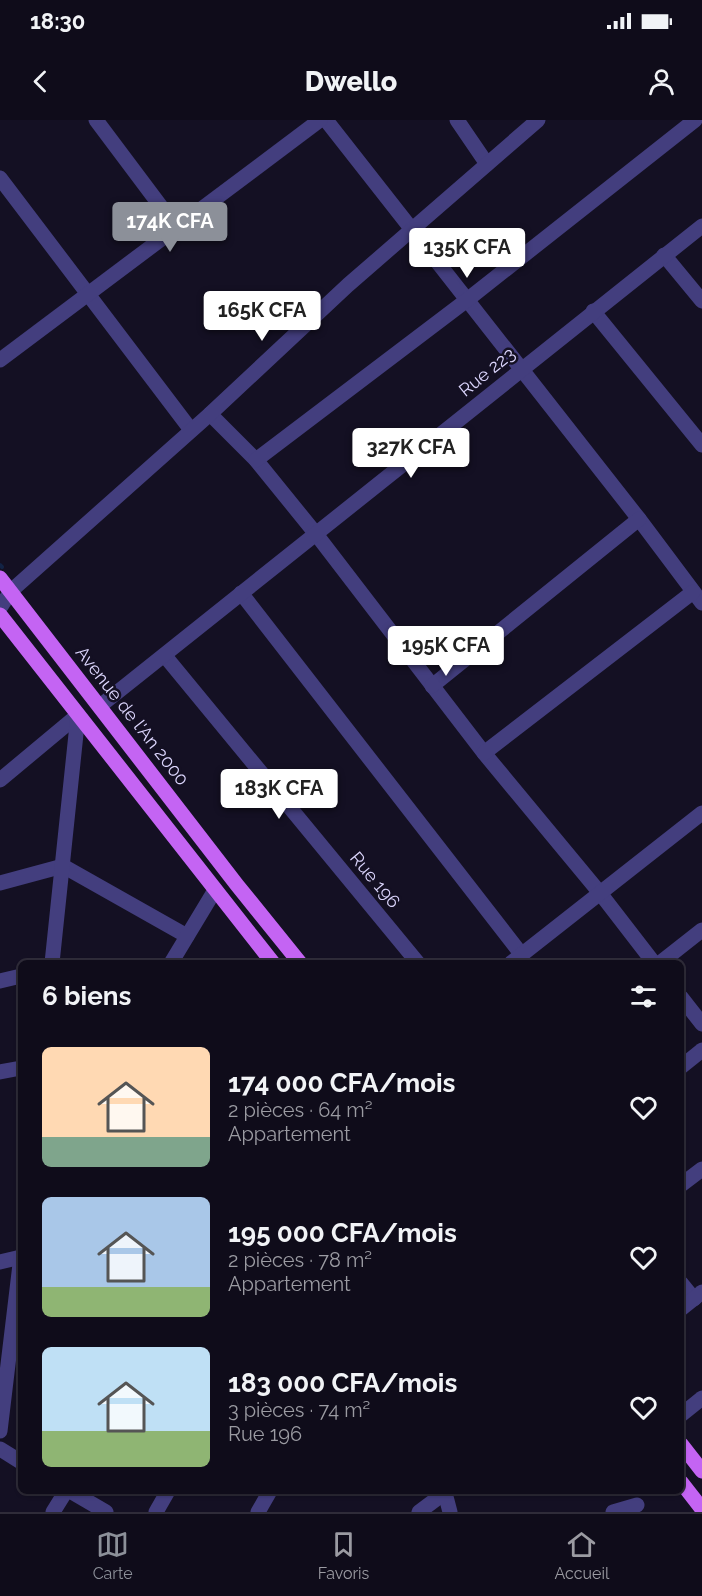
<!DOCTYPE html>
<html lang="fr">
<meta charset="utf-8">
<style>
body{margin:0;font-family:Raleway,sans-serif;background:#1d1a27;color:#f1f3f6;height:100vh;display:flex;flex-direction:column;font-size:22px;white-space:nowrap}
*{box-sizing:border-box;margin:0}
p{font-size:20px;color:#9b9ba2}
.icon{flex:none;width:33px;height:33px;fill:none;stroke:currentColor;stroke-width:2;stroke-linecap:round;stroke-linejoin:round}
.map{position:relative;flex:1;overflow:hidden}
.details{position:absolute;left:18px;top:840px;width:666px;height:534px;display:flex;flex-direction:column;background:#0f0c1a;border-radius:9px;box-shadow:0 2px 4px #0004,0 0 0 2px #2f2c39}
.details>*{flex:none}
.price{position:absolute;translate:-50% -51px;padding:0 14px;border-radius:6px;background:#fff;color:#222;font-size:20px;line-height:39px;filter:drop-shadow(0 2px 3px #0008)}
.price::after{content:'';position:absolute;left:50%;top:36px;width:18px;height:14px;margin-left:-9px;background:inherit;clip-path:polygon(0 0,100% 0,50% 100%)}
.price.active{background:#8c9099;color:#fff}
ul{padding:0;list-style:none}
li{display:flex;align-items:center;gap:18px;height:150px;padding:0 24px}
li span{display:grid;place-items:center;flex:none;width:168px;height:120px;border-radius:9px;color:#555}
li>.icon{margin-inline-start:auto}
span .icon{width:72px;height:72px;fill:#fffc;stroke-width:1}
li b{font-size:26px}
h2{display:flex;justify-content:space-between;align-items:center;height:72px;padding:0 24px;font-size:26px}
.status{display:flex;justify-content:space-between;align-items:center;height:42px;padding:0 30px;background:#0f0c1a;direction:ltr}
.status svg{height:16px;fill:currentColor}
header{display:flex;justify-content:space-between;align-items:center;height:78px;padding:0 24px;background:#0f0c1a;font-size:27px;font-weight:800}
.dock{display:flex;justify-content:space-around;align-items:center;height:84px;border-top:2px solid #2f2c39;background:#0f0c1a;font-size:16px;color:#9b9ba2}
.dock a{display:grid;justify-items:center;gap:3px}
.dock .active{color:#8c9099}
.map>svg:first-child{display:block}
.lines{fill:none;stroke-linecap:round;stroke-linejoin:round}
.stream{stroke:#122345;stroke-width:4}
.minor{stroke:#433e7e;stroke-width:15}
.major{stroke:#c464f3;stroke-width:15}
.labels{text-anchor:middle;stroke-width:5;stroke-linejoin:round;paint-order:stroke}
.street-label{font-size:18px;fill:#dbd5fc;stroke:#141023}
</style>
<div class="status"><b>18:30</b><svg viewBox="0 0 49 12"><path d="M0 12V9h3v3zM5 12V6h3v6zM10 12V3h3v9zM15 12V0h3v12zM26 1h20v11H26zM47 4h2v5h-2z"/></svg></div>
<header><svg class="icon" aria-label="back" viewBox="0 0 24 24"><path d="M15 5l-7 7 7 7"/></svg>Dwello<svg class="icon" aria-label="person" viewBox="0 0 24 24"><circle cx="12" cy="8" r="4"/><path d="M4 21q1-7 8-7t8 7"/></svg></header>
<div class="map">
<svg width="702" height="1392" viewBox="0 0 702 1392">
<rect width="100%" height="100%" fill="#141023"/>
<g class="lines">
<polyline class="stream" points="0,445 2,447"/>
<g class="minor">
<polyline points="96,0 177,108"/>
<polyline points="326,0 639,399 702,483"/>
<polyline points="457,0 487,44"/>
<polyline points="0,58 191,310"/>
<polyline points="664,135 702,181"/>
<polyline points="593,191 702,325"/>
<polyline points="0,240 320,0"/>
<polyline points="210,294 256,340 316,414 484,633 600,773 654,843"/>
<polyline points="256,340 467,180 695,0"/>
<polyline points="241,473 522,835"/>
<polyline points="0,488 11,471 210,294 348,165 538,0"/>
<polyline points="165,536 418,843"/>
<polyline points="432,566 639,399"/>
<polyline points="100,586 702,106"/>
<polyline points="484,633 693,472"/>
<polyline points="0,660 78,595"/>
<polyline points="0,763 63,746 187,816"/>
<polyline points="52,843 78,595"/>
<polyline points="171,843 215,770"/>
<polyline points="511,843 702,693"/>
<polyline points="660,843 702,810"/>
<polyline points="0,861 21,856"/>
<polyline points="681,877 702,904"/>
<polyline points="681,947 702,930"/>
<polyline points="0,952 21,948"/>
<polyline points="681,1065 702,1049"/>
<polyline points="0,1142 21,1137"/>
<polyline points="681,1163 694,1179"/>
<polyline points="681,1189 702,1172"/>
<polyline points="681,1295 702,1278"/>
<polyline points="0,1311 21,1136"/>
<polyline points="0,1329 21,1342"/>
<polyline points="70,1371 106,1392"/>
<polyline points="441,1371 445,1373 450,1392"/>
<polyline points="53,1392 66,1371"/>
<polyline points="156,1392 168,1371"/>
<polyline points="258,1392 270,1371"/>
<polyline points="419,1392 447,1371"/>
<polyline points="613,1392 637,1385"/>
</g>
<g class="major">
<polyline points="0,458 237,765 300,843"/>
<polyline points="0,495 273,843"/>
<polyline points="681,1324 702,1351"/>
<polyline points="681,1362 702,1389"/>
</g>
</g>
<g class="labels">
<g class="street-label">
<text transform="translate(487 252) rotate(-39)" y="6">Rue 223</text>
<text transform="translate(132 596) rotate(52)" y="6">Avenue de l'An 2000</text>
<text transform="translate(375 760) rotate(50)" y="6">Rue 196</text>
</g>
</g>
</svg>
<b class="price active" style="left:170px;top:133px">174K CFA</b>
<b class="price" style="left:467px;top:159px">135K CFA</b>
<b class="price" style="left:262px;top:222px">165K CFA</b>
<b class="price" style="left:411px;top:359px">327K CFA</b>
<b class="price" style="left:446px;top:557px">195K CFA</b>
<b class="price" style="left:279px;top:700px">183K CFA</b>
<section class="details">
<h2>6 biens<svg class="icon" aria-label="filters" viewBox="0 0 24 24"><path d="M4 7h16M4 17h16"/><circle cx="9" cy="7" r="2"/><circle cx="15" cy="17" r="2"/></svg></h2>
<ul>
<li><span style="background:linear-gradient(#ffd9b3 75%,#7fa58c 0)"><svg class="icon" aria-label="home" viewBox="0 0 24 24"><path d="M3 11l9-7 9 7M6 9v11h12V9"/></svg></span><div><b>174 000 CFA/mois</b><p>2 pièces · 64 m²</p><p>Appartement</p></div><svg class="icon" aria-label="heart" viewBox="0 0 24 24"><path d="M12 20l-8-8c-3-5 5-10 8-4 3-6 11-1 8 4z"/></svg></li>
<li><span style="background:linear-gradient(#a9c7e8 75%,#8fb573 0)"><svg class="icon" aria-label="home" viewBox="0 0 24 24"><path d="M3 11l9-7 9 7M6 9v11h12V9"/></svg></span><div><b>195 000 CFA/mois</b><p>2 pièces · 78 m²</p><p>Appartement</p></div><svg class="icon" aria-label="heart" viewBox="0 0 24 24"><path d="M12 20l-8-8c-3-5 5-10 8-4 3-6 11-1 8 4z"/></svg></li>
<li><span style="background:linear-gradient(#bfe0f5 70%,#8fb573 0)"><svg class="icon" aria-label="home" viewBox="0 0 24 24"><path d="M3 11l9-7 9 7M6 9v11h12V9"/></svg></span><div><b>183 000 CFA/mois</b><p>3 pièces · 74 m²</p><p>Rue 196</p></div><svg class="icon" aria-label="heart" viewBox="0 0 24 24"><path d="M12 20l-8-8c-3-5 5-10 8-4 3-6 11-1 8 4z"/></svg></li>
</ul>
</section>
</div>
<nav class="dock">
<a class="active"><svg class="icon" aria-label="map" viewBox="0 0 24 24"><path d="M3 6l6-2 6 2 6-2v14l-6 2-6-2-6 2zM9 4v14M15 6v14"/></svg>Carte</a>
<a><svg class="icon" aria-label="saved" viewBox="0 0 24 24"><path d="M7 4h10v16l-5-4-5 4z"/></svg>Favoris</a>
<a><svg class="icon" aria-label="home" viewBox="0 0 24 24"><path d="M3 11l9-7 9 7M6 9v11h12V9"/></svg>Accueil</a>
</nav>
